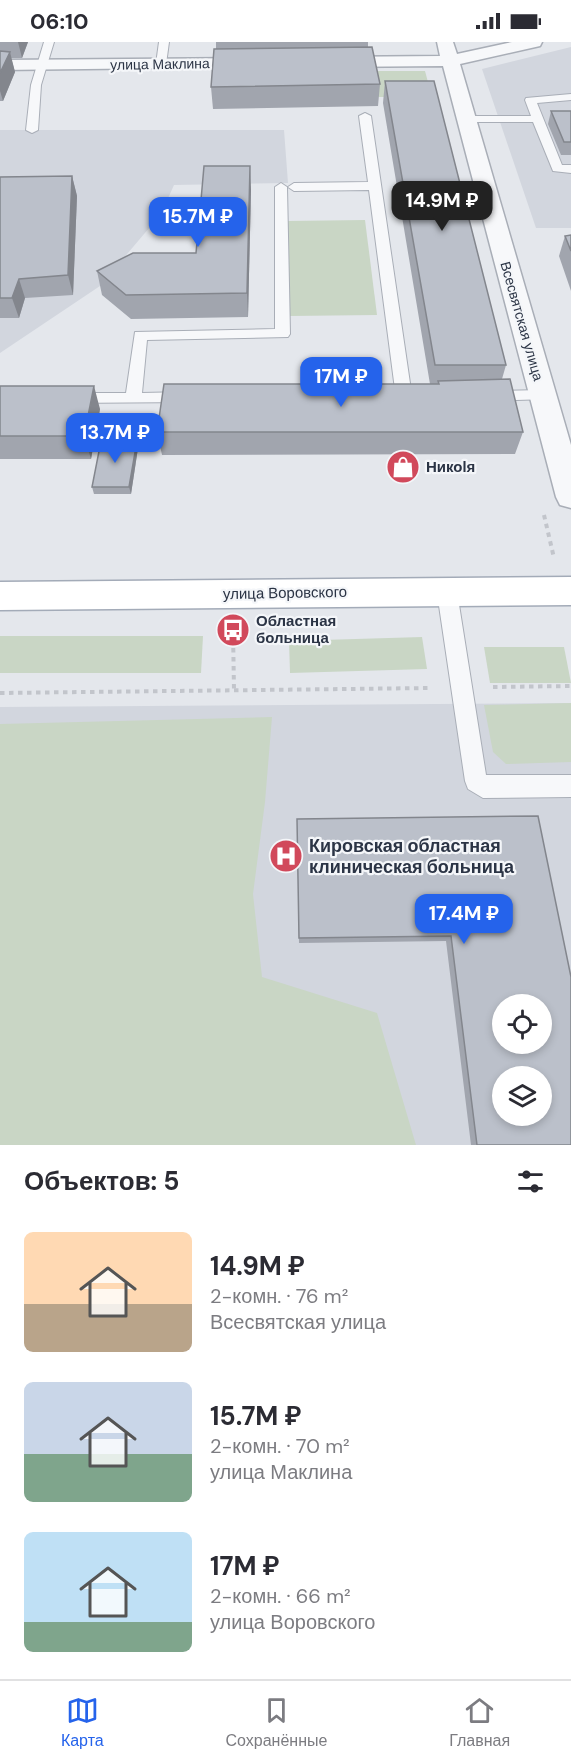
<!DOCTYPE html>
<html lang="ru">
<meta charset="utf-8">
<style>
body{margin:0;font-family:"DM Sans",sans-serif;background:#f7f7f7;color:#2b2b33;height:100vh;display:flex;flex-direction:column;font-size:22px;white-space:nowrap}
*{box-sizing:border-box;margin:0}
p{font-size:20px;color:#7c7c81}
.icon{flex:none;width:33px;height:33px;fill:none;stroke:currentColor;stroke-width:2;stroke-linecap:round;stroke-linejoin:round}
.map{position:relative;height:1103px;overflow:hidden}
.panel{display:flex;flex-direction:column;background:#fff;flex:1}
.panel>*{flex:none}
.buttons{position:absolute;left:492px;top:952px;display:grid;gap:12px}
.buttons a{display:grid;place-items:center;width:60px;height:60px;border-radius:50%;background:#fff;box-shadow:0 3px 9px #0003;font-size:30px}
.price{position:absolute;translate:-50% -51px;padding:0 14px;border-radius:12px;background:#2563eb;color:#fff;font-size:20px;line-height:39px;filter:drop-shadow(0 2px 3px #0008)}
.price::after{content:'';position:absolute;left:50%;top:36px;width:18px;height:14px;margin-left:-9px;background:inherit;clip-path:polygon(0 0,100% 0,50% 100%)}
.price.selected{background:#222;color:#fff}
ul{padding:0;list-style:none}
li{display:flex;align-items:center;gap:18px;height:150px;padding:0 24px}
li span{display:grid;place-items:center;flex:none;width:168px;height:120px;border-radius:9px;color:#555}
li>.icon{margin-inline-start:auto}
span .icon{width:72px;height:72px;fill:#fffc;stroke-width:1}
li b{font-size:26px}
h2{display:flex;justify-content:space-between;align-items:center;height:72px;padding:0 24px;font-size:26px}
.status{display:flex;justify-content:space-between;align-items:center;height:42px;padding:0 30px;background:#fff;direction:ltr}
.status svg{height:16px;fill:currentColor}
.tabs{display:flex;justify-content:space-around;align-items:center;height:84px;border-top:2px solid #e1e1e2;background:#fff;font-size:16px;color:#7c7c81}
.tabs a{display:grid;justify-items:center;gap:3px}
.tabs .selected{color:#2563eb}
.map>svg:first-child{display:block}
.built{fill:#d2d6de;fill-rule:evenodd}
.green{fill:#c9d6c5}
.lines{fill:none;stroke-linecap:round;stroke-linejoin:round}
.service-casing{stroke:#a9aeb7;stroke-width:2}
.minor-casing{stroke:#a9aeb7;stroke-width:3}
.primary-casing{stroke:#a3abb8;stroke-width:3}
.path{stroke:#c2c5cb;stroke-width:4;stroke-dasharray:4.5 4.5;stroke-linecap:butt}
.service{fill:#f7f8fa;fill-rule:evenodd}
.minor{fill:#f7f8fa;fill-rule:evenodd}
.primary{fill:#fff;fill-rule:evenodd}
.wall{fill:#a1a5ae}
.shaded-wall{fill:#83868d}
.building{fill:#bbc0ca;stroke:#83868d;stroke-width:1.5;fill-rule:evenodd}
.labels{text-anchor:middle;stroke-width:4.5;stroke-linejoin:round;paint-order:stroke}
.far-street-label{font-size:14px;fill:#2b3445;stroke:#f4f6f9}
.poi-label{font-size:15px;font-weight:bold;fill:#2b3445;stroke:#f4f6f9;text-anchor:start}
.street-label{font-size:15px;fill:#2b3445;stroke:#f4f6f9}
.near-poi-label{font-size:18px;font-weight:bold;fill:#2b3445;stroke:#f4f6f9;text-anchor:start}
</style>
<div class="status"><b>06:10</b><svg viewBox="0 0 49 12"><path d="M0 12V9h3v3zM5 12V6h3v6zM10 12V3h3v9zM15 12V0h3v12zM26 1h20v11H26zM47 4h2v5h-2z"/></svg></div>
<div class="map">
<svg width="571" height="1103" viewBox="0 0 571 1103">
<rect width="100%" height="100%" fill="#e4e7ec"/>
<g class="built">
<polygon points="571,5 571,186 536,186 482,27"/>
<polygon points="0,88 284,88 288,141 174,143 161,172 100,244 0,311"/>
<path d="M571,661V1103H0V665ZM502,963H542V1002H502ZM502,1035H542V1074H502Z"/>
</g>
<g class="green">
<polygon points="363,29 425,29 432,55 369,55"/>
<polygon points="365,178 377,273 289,274 287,179"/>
<polygon points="0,594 203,594 201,631 0,631"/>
<polygon points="422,595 427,627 290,631 289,599"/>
<polygon points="484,605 564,605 571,641 490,641"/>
<polygon points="571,661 571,720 506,722 493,710 484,663"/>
<polygon points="272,675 265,760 253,852 262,935 377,971 416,1103 0,1103 0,682"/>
</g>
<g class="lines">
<g class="service-casing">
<g id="service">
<polygon points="44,0 54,0 41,43 38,88 32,91 26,88 31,43"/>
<polygon points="159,0 169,0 166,22 161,25 156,22"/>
<polygon points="571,52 571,58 537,61 562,123 571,123 571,131 553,129 533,80 466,80 460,77 466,74 531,74 525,58 526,56"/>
<polygon points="365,71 371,74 412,355 410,359 398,359 396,355 369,148 294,149 288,145 294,141 368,140 359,74"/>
<polygon points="281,141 287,145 290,292 288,295 147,298 142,351 186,350 192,352 194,356 192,360 66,361 64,357 66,353 72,351 126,351 135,290 275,287 275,145"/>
<polygon points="543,348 549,349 551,353 549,357 489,359 483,358 481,354 483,350 489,349"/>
<polygon points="447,542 454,544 457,550 486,733 571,733 571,755 483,756 468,747 465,739 437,550 440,544"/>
</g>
</g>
<g class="minor-casing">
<g id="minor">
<polygon points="437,0 453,0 457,12 512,0 542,0 540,4 460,22 571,403 571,466 560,463 556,455 443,24 331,25 325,24 322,20 325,16 331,15 440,14"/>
<polygon points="258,16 264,17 267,21 264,25 0,28 0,18"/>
</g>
</g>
<g class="primary-casing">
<polygon id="primary" points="571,535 571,563 0,568 0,540"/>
</g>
<g class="path">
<polyline points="544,473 554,516"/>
<polyline points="233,588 234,648"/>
<polyline points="493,645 571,644"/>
<polyline points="0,651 431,646"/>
</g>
<use href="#service" class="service"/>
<use href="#minor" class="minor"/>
<use href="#primary" class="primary"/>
</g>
<g class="wall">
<polygon points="0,0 28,0 22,16 11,16 15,30 3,59 0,59"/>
<polygon points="216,0 368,0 368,5 380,42 378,64 213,67 211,45 216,7"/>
<polygon points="385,39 506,323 502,337 523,390 515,412 162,413 157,390 430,342 383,61"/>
<polygon points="551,69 571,69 571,113 561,113 548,82"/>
<polygon points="72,134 77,154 73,253 25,256 19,276 0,276 0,135"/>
<polygon points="251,147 248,275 131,277 102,253 97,229 196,211 203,177 201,158"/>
<polygon points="571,193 571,249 559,214 565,194"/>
<polygon points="0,344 100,367 91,417 0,417"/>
<polygon points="138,406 131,452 94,452 92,445"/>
<polygon points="538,774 571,1103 471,1103 446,899 299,901 297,777"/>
</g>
<g class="shaded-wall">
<polygon points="18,0 28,0 22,16"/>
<polygon points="10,10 15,30 3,59 0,49 0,31"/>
<polygon points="250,124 251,147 248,275 247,251"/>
<polygon points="72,134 77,154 73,253 68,233"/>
<polygon points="19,237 25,256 19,276 12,256"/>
<polygon points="94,344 100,367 91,417 84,394"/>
<polygon points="137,399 138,406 131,452 129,445"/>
</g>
<g class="building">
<polygon points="372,5 380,42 211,45 214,7"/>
<polygon points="0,9 10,10 0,31"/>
<polygon points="385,39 434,39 506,323 435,323"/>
<polygon points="551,69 571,69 571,100 564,100"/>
<polygon points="204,124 250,124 247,251 126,253 97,229 133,211 196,211 199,179 241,158 201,158"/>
<polygon points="72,134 68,233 19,237 12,256 0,256 0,135"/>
<polygon points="571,193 571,209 565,194"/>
<polygon points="510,337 523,390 157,390 164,342 439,342 438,339"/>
<polygon points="0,344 94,344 84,394 0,394"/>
<polygon points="101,399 137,399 129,445 92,445"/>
<path d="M538,774L571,935V1103H477L451,894L299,896L297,777ZM502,963H542V1002H502ZM502,1035H542V1074H502Z"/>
</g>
<defs>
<g id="shop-disc" transform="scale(1.725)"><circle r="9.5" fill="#d1495b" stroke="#f4f6f9"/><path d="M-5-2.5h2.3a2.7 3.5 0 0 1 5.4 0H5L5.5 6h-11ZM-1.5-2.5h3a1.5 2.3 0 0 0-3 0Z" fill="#fff"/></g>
<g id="bus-disc" transform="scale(1.725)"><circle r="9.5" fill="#d1495b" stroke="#f4f6f9"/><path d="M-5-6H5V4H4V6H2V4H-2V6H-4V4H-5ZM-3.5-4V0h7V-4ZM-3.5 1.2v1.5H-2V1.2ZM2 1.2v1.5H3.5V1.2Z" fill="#fff"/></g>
<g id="hospital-disc" transform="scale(1.725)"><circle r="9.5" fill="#d1495b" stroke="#f4f6f9"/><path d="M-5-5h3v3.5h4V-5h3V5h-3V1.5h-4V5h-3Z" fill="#fff"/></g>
</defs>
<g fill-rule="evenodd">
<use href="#shop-disc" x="403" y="425"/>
<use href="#bus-disc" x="233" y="588"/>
<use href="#hospital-disc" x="286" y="814"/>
</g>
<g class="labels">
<g class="far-street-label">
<text transform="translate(160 22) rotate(-1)" y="5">улица Маклина</text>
<text transform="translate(522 279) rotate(74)" y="5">Всесвятская улица</text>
</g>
<g class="poi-label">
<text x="426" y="430">Никоlя</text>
<text x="256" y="584">Областная<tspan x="256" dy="17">больница</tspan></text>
</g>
<g class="street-label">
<text transform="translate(285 551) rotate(-1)" y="5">улица Воровского</text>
</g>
<g class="near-poi-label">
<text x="309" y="810">Кировская областная<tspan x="309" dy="21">клиническая больница</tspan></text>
</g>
</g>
</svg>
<div class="buttons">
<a><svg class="icon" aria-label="locate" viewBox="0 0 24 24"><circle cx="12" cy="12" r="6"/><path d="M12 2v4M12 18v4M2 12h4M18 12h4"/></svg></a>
<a><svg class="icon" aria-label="layers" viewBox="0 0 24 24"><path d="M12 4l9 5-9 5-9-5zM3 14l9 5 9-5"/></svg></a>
</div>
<b class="price selected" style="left:442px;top:190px">14.9M ₽</b>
<b class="price" style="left:198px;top:206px">15.7M ₽</b>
<b class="price" style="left:341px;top:366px">17M ₽</b>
<b class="price" style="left:115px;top:422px">13.7M ₽</b>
<b class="price" style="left:464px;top:903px">17.4M ₽</b>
</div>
<section class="panel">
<h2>Объектов: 5<svg class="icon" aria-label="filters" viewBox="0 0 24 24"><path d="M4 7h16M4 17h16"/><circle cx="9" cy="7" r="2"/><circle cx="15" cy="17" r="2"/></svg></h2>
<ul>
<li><span style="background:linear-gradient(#ffd9b3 60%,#b9a48a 0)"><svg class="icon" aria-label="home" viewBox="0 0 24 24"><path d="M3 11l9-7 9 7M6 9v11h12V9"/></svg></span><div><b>14.9M ₽</b><p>2-комн. · 76 m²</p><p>Всесвятская улица</p></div></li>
<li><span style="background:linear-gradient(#c9d6e8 60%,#7fa58c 0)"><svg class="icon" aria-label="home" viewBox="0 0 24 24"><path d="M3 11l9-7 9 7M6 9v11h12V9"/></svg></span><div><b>15.7M ₽</b><p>2-комн. · 70 m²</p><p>улица Маклина</p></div></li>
<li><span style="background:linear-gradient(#bfe0f5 75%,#7fa58c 0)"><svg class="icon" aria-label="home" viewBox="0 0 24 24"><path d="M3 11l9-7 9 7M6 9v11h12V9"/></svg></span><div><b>17M ₽</b><p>2-комн. · 66 m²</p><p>улица Воровского</p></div></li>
</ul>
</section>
<nav class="tabs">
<a class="selected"><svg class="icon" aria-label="map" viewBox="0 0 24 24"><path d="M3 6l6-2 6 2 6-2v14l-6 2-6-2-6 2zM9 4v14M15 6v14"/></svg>Карта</a>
<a><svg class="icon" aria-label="saved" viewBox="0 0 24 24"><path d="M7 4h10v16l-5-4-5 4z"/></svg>Сохранённые</a>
<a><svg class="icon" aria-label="home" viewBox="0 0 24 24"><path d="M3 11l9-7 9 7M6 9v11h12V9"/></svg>Главная</a>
</nav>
